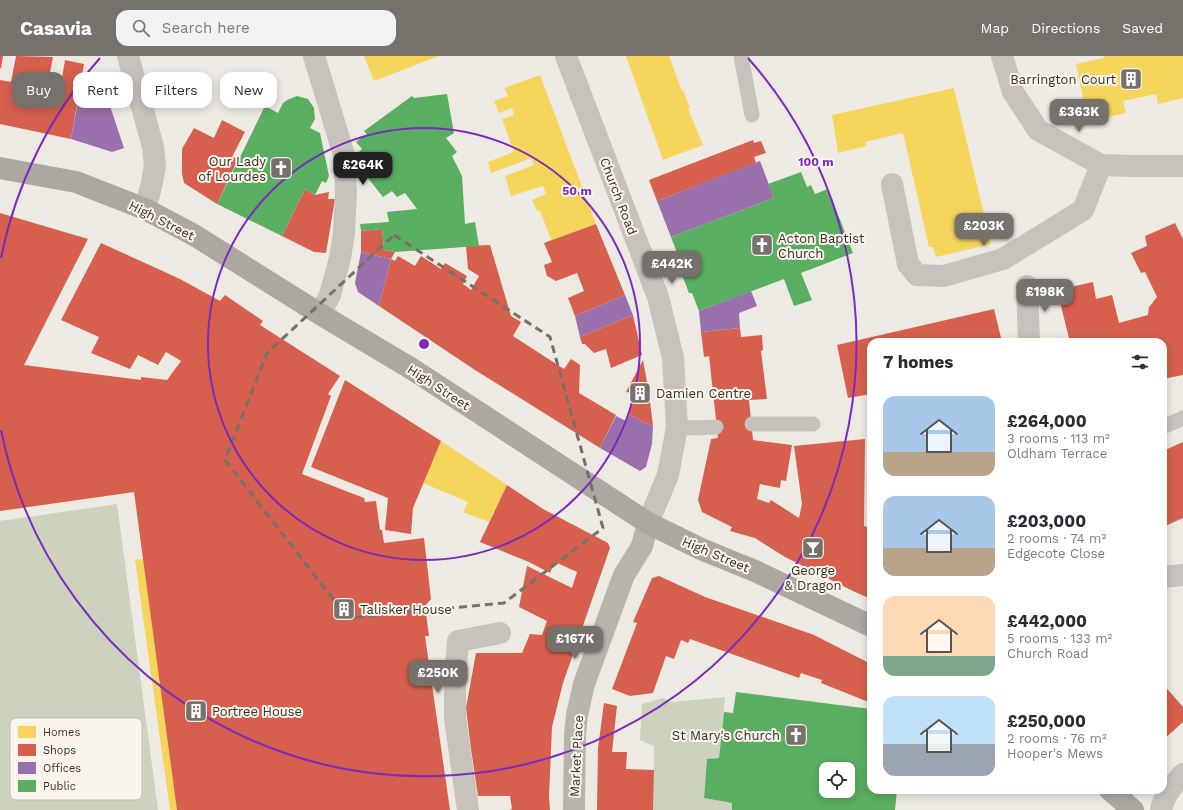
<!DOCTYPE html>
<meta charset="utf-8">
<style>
body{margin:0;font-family:"Work Sans",sans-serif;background:#f2f2f3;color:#2b2b33;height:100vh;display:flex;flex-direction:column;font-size:15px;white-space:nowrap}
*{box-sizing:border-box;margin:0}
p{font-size:13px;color:#7c7c81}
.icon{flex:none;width:22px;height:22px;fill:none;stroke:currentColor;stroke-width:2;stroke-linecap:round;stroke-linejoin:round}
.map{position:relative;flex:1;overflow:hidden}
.panel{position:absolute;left:867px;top:282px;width:300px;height:456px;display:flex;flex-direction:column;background:#fff;border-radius:12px;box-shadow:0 2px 10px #0003}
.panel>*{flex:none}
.banner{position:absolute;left:12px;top:16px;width:380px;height:36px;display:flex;gap:8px}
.buttons{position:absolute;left:819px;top:706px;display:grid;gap:8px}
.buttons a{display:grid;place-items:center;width:36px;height:36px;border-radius:8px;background:#fff;box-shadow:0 2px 10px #0003;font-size:20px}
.price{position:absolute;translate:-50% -34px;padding:0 9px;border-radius:8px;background:#77716b;color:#fff;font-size:13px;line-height:26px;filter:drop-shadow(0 1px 2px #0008)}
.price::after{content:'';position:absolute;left:50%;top:24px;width:12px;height:9px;margin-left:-6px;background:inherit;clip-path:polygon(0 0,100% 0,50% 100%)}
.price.on{background:#222;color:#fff}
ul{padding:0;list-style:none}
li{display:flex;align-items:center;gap:12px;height:100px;padding:0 16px}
li span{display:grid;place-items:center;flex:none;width:112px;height:80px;border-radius:12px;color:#555}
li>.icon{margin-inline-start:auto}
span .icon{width:48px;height:48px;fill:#fffc;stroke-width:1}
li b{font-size:17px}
h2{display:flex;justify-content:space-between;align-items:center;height:48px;padding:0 16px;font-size:17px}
.chip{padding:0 14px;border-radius:12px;background:#fff;box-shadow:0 2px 10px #0003;font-size:14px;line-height:36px}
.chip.on{background:#77716b;color:#fff}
header{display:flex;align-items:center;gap:24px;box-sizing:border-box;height:56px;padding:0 20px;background:#77716b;color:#fff}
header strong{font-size:19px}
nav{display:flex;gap:22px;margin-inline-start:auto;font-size:14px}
.search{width:280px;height:36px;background:#f2f2f3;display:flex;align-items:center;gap:10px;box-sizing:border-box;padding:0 14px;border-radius:12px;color:#7c7c81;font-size:15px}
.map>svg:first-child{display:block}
.green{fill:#ccd2be}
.homes{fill:#f6d55c}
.shops{fill:#d6604d}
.offices{fill:#9970ab}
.public{fill:#5aae61;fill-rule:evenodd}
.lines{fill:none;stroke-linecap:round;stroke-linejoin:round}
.lane{stroke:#c7c2bc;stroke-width:15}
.street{stroke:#c7c2bc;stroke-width:22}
.secondary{stroke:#b7b3ad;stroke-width:22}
.primary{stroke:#aca7a1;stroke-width:22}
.marked{fill:none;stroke:#77716b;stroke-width:3;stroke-dasharray:8 5;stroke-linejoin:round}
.ring{fill:none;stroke:#7b2cbf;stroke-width:2}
.labels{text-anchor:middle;stroke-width:4;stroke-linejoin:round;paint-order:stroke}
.poi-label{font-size:13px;fill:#37302a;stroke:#f9f5ec;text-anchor:start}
.street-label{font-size:13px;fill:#37302a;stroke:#f9f5ec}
.key{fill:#f9f5ec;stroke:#bfbab2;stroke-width:1}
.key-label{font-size:11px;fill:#37302a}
.centre{fill:#7b2cbf;stroke:#f9f5ec;stroke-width:2}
.ring-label{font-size:12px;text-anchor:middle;font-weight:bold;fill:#7b2cbf;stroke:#f9f5ec;stroke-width:4;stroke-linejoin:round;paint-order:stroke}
</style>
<header>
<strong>Casavia</strong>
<div class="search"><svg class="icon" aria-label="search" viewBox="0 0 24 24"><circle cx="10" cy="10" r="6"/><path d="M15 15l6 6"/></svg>Search here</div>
<nav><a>Map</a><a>Directions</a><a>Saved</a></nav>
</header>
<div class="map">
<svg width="1183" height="754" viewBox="0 0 1183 754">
<rect width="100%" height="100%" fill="#edeae3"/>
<g class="green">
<polygon points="117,448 158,754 0,754 0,465"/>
<polygon points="725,641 719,702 707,703 704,742 732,747 732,754 653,754 654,690 640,684 642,648 663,642 672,646"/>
</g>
<g class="homes">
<polygon points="364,0 439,0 374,25"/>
<polygon points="626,0 669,0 682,35 683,34 690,52 688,53 703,89 663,104"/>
<polygon points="1103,0 1183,0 1183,42 1158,48 1156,38 1123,45 1126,57 1088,65 1076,8 1104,2"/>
<polygon points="540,19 596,168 552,185 540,155 537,155 532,144 546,138 543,130 511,140 505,120 534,109 531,102 491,117 488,106 514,96 502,63 514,59 512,52 499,57 494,45 508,40 504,32"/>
<polygon points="954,32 991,188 936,201 933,191 929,191 903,77 865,86 866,90 838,97 832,59"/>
<polygon points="0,302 9,307 0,322"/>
<polygon points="441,385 507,429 489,466 463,456 468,446 423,427"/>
<polygon points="127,388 134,436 0,455 0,404"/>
<polygon points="376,472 396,622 312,634 291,484"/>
<polygon points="250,489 259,552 223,557 248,753 327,742 329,754 170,754 135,504"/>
<polygon points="442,749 443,754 414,754 414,753"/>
</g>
<g class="shops">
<polygon points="0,0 3,0 1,13 0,12"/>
<polygon points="16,0 53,1 47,32 60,34 65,4 84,8 71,83 0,68 0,24 11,26"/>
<polygon points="222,64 245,76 232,101 238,103 217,148 184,127 182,118 182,93 194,72 214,82"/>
<polygon points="753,84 754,87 761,85 766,97 754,101 756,107 657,145 649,124"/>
<polygon points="305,133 315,139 329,136 328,143 335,143 326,197 314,196 282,180"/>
<polygon points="0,157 88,183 24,309 141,324 141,321 167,324 181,305 166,296 158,309 138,299 130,313 91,297 99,281 61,264 101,187 180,223 220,245 225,239 263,265 260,269 340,320 328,338 331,340 302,418 364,442 365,446 376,445 380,474 382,474 384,487 424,482 431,543 425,550 429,580 425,580 450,754 177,754 134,436 0,455"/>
<polygon points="1175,167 1183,183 1183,319 1163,323 1163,286 1070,286 1057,234 1093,226 1096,243 1112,239 1119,267 1148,259 1149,251 1157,241 1145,216 1141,217 1131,197 1147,190 1145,180"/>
<polygon points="596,168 625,239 575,260 568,242 584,235 577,217 556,225 547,220 544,209 552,206 544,187"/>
<polygon points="382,173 384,194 395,196 391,203 361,196 361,175"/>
<polygon points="490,189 511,260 521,266 513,280 564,313 571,303 580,309 579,337 616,359 600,392 475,314 379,250 391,203 395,205 398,200 415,210 421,200 441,213 445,207 467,220 463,228 471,234 479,220 468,213 466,190"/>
<polygon points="994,253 1002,286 871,286 871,338 848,342 837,289"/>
<polygon points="633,259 642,299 611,312 606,293 594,297 585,288 582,288 580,281"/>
<polygon points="740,272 741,281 762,279 763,294 761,295 767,343 749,344 753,384 792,389 786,425 781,424 780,432 760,428 757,443 769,447 771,444 799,462 802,448 794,390 865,383 864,470 871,473 871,543 853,535 785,501 755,482 730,475 732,471 702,456 698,444 711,383 718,382 709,300 704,301 701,276"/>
<polygon points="643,304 649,337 653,370 629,359 632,337 626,336"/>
<polygon points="345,324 441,385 413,452 411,478 385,474 388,442 311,411"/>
<polygon points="1183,386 1183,462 1163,471 1163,395"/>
<polygon points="867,401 871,401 871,415 868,416"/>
<polygon points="507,429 543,453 608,487 610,492 563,627 552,671 549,740 550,754 509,754 512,753 510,740 478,740 471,693 466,652 476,597 522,597 530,578 542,579 547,565 519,551 527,510 572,532 577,516 555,506 550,517 529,506 480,486"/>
<polygon points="659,520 705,541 814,579 871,608 871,647 821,627 822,624 801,617 799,622 690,583 688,587 681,584 674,603 666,600 653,637 630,640 612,633 637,567 633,566 652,522"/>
<polygon points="1163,628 1183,651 1183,666 1163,684"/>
<polygon points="604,647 617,650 612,696 627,696 626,713 654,714 653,754 597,754 598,692"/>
</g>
<g class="offices">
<polygon points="82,23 94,26 93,38 107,41 124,92 112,96 71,83"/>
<polygon points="760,105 774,142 671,181 657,145"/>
<polygon points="361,196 391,203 379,250 358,236 355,227"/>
<polygon points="751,235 757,250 739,257 740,272 701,276 699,255"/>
<polygon points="625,239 633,259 580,281 575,260"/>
<polygon points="629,359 653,370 652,388 646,411 640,415 600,392 616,360 626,365"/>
</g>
<g class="public">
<polygon points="447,38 454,77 446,82 457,96 452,100 462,120 465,168 475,166 479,190 395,196 384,194 382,173 361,175 360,168 389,166 387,156 417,153 405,137 397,141 392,135 383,141 352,102 362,93 356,86 367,78 364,75 412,40 414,42"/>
<polygon points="297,40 308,43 314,52 315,63 310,72 320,77 329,120 326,127 322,125 315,139 305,133 282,180 217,148 265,50 278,57 283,47 287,44"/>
<polygon points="801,116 807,131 811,129 815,138 828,133 853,197 801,217 812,244 794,250 784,223 699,255 692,237 689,237 674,198 677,197 671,181 774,142 768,128"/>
<path d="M736,636L871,653V734H897L895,754H732V747L704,742L707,703L719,702L724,656L733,657ZM826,713H848V735H826Z"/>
</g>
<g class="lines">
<g class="lane">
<polyline points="741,0 752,59"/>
<polyline points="752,368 813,368"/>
<polyline points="677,371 697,372 716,371"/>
<polyline points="1163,371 1183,362"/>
</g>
<g class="street">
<polyline points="128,0 153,91 155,110 151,131 145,153"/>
<polyline points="314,0 344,99 346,135 344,177 340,202 330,239 320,258"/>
<polyline points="566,0 658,241 673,302 677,371 668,419 648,467"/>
<polyline points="1002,0 1013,36 1038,74 1101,109 1132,110 1183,110"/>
<polyline points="892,128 908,208 917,219 944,220 1003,203 1083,154 1101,109"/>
<polyline points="1027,230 1029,286"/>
<polyline points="1163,521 1183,519"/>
<polyline points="468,754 455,662 455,623 458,585 500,577"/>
<path d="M1161,754C1164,739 1173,729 1183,718"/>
</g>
<polyline class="secondary" points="574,754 575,679 577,659 584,628 624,519 642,490 648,467"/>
<g class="primary">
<polyline points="0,112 76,126 145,153 194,179 320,258 412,313 648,467 701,493 755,515 871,570"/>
<polyline points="1110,734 1133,754"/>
</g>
</g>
<path class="marked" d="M394,179L550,281L603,472L504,547L348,562L225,404L267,297Z"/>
<g class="ring">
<circle cx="424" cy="288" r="216"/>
<path d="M1 202A432 432 0 0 1 100 2M748 2A432 432 0 1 1 1 374"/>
</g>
<defs>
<g id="building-square" transform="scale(1.15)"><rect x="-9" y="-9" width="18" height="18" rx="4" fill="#77716b" stroke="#f9f5ec"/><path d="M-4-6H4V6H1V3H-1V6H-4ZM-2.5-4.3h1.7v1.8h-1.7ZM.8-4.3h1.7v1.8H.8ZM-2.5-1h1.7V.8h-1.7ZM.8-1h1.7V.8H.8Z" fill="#fff"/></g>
<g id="church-square" transform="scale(1.15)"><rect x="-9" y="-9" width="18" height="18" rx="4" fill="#77716b" stroke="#f9f5ec"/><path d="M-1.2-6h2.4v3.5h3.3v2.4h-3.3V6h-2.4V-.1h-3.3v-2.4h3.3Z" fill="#fff"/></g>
<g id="bar-square" transform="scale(1.15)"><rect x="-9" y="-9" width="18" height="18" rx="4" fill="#77716b" stroke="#f9f5ec"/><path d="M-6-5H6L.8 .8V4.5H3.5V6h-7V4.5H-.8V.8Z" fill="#fff"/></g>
</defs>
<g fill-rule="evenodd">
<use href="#building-square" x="1131" y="23"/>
<use href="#church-square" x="281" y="112"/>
<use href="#church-square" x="762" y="189"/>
<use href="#building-square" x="640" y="337"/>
<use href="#bar-square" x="813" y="492"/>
<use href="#building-square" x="344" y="553"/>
<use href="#building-square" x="196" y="655"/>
<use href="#church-square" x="796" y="679"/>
</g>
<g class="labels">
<g class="poi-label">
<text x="1116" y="28" text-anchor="end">Barrington Court</text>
<text x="266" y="110" text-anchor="end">Our Lady<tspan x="266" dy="15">of Lourdes</tspan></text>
<text x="778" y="187">Acton Baptist<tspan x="778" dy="15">Church</tspan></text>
<text x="656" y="342">Damien Centre</text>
<text x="813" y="519" text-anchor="middle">George<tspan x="813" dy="15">&amp; Dragon</tspan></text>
<text x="360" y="558">Talisker House</text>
<text x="212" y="660">Portree House</text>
<text x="780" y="684" text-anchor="end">St Mary's Church</text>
</g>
<g class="street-label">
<text transform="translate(619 140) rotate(69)" y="5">Church Road</text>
<text transform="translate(162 164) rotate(27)" y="5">High Street</text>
<text transform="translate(439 331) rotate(33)" y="5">High Street</text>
<text transform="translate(716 498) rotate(23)" y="5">High Street</text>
<text transform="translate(576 700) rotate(-87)" y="5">Market Place</text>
</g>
</g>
<rect x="10" y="662" width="132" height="82" rx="6" class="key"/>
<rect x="18" y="670" width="18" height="12" fill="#f6d55c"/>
<rect x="18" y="688" width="18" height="12" fill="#d6604d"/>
<rect x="18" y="706" width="18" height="12" fill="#9970ab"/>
<rect x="18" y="724" width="18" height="12" fill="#5aae61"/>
<g class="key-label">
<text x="43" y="680">Homes</text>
<text x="43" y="698">Shops</text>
<text x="43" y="716">Offices</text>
<text x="43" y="734">Public</text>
</g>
<circle cx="424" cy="288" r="6" class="centre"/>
<g class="ring-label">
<text x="816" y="110">100 m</text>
<text x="577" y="139">50 m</text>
</g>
</svg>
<div class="buttons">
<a><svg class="icon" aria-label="locate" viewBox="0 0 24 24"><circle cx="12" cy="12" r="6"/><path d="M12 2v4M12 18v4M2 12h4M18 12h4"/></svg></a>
</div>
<b class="price" style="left:1079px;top:77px">£363K</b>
<b class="price on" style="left:363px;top:130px">£264K</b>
<b class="price" style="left:984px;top:191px">£203K</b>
<b class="price" style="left:672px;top:229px">£442K</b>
<b class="price" style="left:1045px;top:257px">£198K</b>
<b class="price" style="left:575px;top:604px">£167K</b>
<b class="price" style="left:438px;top:638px">£250K</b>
<div class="banner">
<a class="chip on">Buy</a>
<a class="chip">Rent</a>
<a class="chip">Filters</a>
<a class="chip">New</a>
</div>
<section class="panel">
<h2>7 homes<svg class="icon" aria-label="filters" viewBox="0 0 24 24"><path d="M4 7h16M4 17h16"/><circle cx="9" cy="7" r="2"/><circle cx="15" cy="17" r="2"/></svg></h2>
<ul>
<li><span style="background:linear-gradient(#a9c7e8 70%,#b9a48a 0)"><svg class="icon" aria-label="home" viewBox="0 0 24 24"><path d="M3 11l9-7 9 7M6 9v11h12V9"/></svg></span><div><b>£264,000</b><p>3 rooms · 113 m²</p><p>Oldham Terrace</p></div></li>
<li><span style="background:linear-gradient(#a9c7e8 65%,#b9a48a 0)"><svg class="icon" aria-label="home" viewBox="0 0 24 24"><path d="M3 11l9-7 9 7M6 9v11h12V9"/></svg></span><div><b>£203,000</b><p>2 rooms · 74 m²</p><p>Edgecote Close</p></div></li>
<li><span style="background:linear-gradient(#ffd9b3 75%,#7fa58c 0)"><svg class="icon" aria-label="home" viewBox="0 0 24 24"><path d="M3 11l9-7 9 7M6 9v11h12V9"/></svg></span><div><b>£442,000</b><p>5 rooms · 133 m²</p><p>Church Road</p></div></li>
<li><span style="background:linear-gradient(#bfe0f5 60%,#9aa5b1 0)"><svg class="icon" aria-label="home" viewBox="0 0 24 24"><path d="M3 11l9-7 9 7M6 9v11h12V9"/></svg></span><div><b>£250,000</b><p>2 rooms · 76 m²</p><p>Hooper's Mews</p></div></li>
</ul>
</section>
</div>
